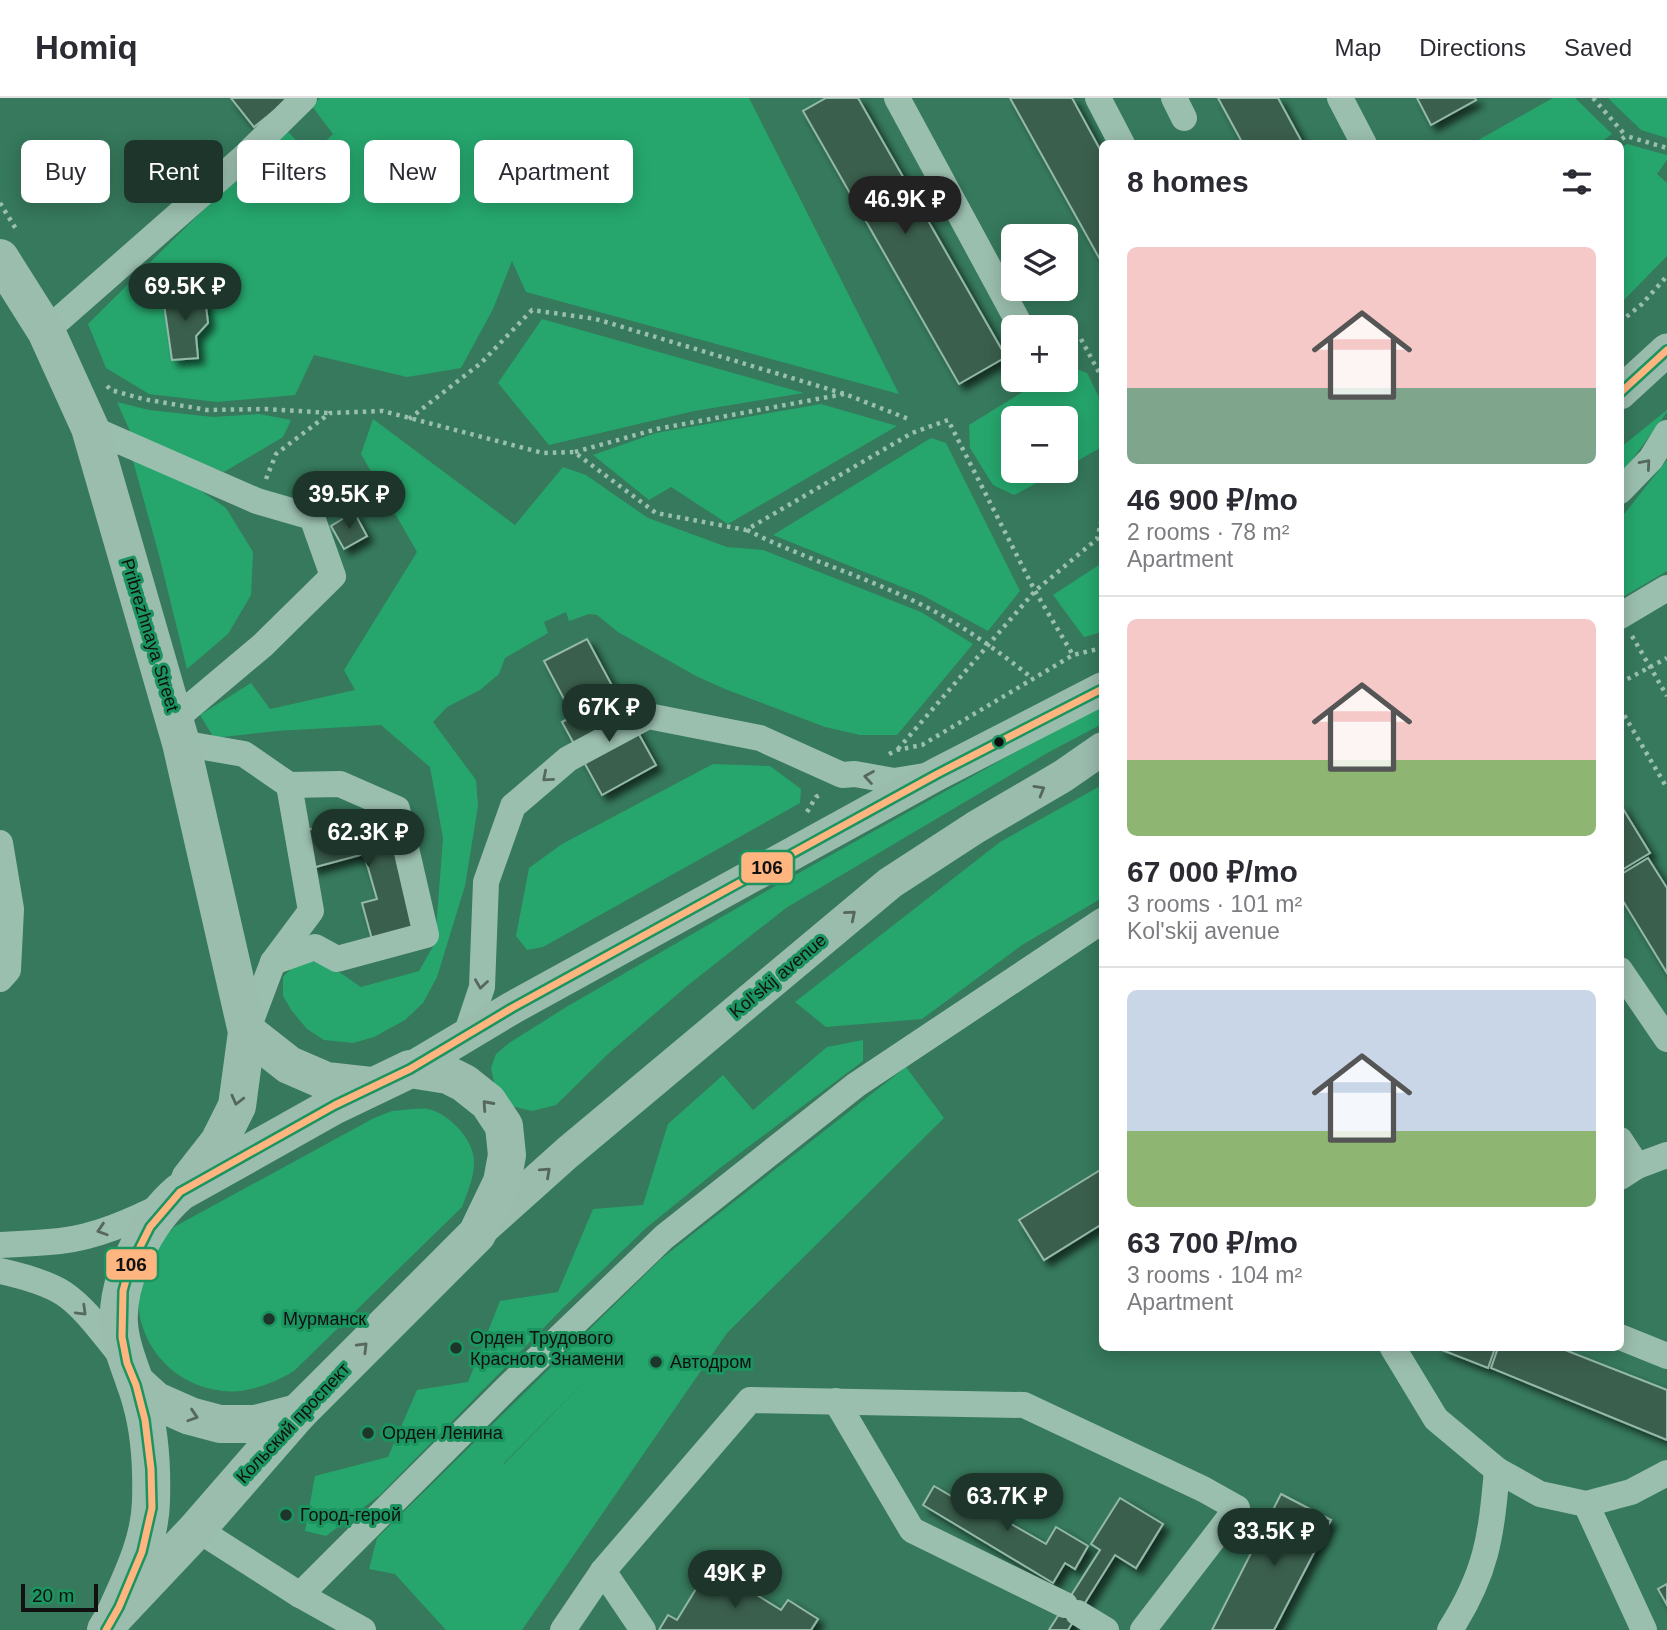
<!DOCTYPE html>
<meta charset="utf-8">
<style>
body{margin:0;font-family:Helvetica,sans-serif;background:#f7f7f7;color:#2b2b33;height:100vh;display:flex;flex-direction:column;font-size:26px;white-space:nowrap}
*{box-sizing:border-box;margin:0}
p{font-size:23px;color:#7c7c81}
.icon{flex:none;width:38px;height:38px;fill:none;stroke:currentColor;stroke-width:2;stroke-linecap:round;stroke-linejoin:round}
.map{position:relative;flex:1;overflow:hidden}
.panel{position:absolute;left:1099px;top:42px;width:525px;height:1211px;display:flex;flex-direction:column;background:#fff;border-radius:10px;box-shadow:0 4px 18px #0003}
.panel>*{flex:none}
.banner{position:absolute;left:21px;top:42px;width:665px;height:63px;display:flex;gap:14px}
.controls{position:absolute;left:1001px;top:126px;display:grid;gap:14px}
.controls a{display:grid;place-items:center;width:77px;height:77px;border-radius:10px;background:#fff;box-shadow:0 4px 18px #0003;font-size:35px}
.scale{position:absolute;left:21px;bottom:18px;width:77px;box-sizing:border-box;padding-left:7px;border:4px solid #111;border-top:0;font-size:19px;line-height:24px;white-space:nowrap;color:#111;-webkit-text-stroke:5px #1b9460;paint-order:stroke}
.price{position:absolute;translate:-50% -60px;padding:0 16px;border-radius:24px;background:#1e352b;color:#fff;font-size:23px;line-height:46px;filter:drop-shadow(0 2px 4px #0008)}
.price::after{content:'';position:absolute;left:50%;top:42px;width:21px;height:16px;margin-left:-10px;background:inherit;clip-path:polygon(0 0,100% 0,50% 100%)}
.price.active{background:#222;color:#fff}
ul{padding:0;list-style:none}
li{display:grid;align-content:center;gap:14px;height:371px;padding:0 28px}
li+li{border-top:2px solid #e1e1e2}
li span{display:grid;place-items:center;height:217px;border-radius:10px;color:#555}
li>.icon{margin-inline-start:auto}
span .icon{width:126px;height:126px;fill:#fffc;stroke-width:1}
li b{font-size:30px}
h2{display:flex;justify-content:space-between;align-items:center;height:84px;padding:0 28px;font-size:30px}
.chip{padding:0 24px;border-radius:10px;background:#fff;box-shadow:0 4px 18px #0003;font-size:24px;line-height:63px}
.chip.active{background:#1e352b;color:#fff}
header{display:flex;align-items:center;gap:42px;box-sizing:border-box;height:98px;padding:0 35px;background:#fff;border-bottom:2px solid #e1e1e2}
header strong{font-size:33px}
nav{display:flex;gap:38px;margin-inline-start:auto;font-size:24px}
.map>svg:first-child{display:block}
.green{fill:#26a66d;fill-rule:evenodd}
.building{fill:#3b5e4e;stroke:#94b9a9;stroke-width:2;filter:url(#shadow)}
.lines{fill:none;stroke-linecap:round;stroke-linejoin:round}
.path{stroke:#9bbfaf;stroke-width:4.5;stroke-dasharray:3.5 5;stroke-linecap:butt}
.minor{stroke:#9bbfaf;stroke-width:26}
.major{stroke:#99bcad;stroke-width:33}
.highway{stroke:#9abdae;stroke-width:38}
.bus-1-casing{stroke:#1b9460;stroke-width:12}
.bus-1{stroke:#ffb580;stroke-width:7}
.oneway{stroke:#566860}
.oneway2{stroke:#55665f}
.oneway3{stroke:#566760}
.bus-dot{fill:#111;stroke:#1b9460;stroke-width:2.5}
.poi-dot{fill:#1e352b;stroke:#1b9460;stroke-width:2.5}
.labels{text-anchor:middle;stroke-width:6;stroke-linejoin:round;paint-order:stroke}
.street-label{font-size:18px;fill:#111;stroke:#1b9460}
.poi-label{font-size:18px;fill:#111;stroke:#1b9460;text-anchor:start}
.line-badge{stroke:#1b9460;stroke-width:2.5}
.pale-badge-label{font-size:19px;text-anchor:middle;font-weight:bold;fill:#111}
</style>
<header>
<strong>Homiq</strong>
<nav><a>Map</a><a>Directions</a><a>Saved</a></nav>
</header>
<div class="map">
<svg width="1667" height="1532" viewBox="0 0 1667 1532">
<defs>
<filter id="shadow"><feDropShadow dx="6" dy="6" stdDeviation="3.5" flood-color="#0009"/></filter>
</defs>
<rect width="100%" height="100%" fill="#36795c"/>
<g class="green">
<polygon points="320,0 749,0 899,296 526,194 512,163 493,211 461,270 407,279 314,257 295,297 217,304 149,296 106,270 88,226 285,31 311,57 333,36 312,8"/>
<polygon points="1553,0 1575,0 1612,36 1600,45 1473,45"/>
<polygon points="1608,0 1667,0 1667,40 1641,32"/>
<polygon points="1627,46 1667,57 1667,62 1657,76 1667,85 1667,158 1621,205 1620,51"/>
<polygon points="542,221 804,295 694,313 549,347 498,285"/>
<polygon points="1066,267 1087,275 1102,305 1102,349 1066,369 1066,320 1013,320 1013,373 1059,373 1014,397 993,387 970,350 969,327 1042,282 1066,282"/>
<polygon points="117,304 149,312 213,319 259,316 291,322 283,339 224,374 133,340"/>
<polygon points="821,306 897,328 728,426 671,389 649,402 593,357 656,335"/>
<polygon points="1667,312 1667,314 1621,377 1621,349"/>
<path d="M373,321L515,427L563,369L586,377L648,420L727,449L763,452L921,514L973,546L897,637H860L825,629L725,591L696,578L618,534L597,517L589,516L569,523L566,514L544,524L548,535L505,560L499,576L480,592L447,609L433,624L476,682L478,708L465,788L437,879L423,905L405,922L374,939L353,945L324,942L307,931L292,913L283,898V879C311,847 333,871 361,889L419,873L435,845L443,740L430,669L381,627L276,633L214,640L200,617L251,585L270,611L355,592L344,572L417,454L361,356Z"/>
<polygon points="931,340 946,345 1020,493 988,533 922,497 773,437"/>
<polygon points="130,352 188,384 226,410 253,454 251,497 228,536 187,571 159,457"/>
<polygon points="1667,362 1667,473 1621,500 1621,420"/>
<polygon points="1102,465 1102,534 1084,539 1053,497"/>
<polygon points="1102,606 1102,626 1049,654 786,810 687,888 609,955 556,1007 532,1013 511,1008 495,989 491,970 496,956 509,945 568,908 770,791"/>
<polygon points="713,666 770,668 801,691 800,705 543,849 527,852 516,838 529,770 562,746"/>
<polygon points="1102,687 1102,800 1022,847 922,921 826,929 795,904 1000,744"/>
<polygon points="863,942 863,963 720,1070 646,1130 564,1209 380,1397 326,1438 305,1433 315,1378 388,1359 417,1292 468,1284 500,1203 558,1194 593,1111 643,1107 668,1026 723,977 753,1012 827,949"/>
<path d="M906,969L944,1020L727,1235L522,1532H446L395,1476L369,1471L377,1440L661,1161ZM600,1268L504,1366V1365Z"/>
<path d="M412,1011C417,1011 423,1010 428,1011C447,1015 469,1037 473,1056C477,1073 468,1093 462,1109L294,1273C274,1285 247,1296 223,1293C164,1287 125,1230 142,1172C147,1157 163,1141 174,1129L374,1020L392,1013Z"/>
</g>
<g class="building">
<polygon points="231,0 290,0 254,29"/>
<polygon points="826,0 858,0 1006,259 959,286 803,13"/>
<polygon points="1010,0 1072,0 1102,55 1102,165"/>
<polygon points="1218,0 1278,0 1303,46 1243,46"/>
<polygon points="1417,0 1475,0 1476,2 1431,27"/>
<polygon points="204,192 208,225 196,238 198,260 172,262 163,199"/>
<polygon points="354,414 367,438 344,451 331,428"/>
<polygon points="587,541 616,595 573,618 544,563"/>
<polygon points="616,595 656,667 602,697 562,624"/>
<polygon points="1620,706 1650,755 1620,773"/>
<polygon points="384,712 416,834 373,845 362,805 377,801 364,756 312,770 303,733"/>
<polygon points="1648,760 1667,790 1667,875 1620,798 1620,777"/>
<polygon points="1102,1071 1102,1126 1044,1162 1019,1122"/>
<polygon points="1437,1250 1495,1250 1488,1270"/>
<polygon points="1498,1250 1560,1250 1667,1292 1667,1342 1491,1270"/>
<polygon points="966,1387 998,1406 992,1415 1046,1446 1056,1429 1088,1448 1075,1471 1065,1465 1053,1485 923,1407 934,1388 958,1402"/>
<polygon points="1281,1396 1331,1422 1274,1532 1212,1532"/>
<polygon points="1120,1400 1163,1426 1136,1470 1115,1457 1068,1532 1049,1532 1100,1452 1091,1446"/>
<polygon points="710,1468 781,1512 788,1502 818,1521 811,1532 659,1532 668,1517 677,1522"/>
<polygon points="1667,1486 1667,1507 1658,1491"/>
</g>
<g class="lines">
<g class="path">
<polyline points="1593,0 1626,38"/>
<polyline points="1615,46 1626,38 1667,50"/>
<polyline points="0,105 16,131"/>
<polyline points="1620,224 1642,206 1667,178"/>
<polyline points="1081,241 1102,280"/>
<polyline points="107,288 111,292 143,301 207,312 266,311 329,315"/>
<polyline points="409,321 481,265 532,212 596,221 845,296 911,322"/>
<polyline points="575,354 657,331 844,296"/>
<polyline points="266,381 276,356 330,315 383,313 543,355 574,354 656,415 746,432 912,335 948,322 1035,493 1073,557"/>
<path d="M747,432C804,461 864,478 920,506C961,526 997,552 1032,580"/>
<polyline points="1632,538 1667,598"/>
<polyline points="1620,585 1667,560"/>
<polyline points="1620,610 1667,690"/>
<polyline points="898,651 1035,493 1097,441 1102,420"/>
<polyline points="889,656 897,652 922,647 1073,557 1102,550"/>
<polyline points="807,714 816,699 821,696"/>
</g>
<g class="minor">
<polyline points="897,0 1021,229"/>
<polyline points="1098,0 1122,46"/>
<polyline points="1174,0 1184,20"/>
<polyline points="1340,0 1364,46"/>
<polyline points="46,233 244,59 304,0"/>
<polyline points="90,330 257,403 312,419 333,478 263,547 175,621"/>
<polyline points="1620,393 1651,361 1667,335"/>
<polyline points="1620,518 1667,490"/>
<polyline points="181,645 244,656 289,687 340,686 397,711 426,837 337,861 315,849 273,864"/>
<polyline points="0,745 11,811 8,872 0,881"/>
<polyline points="1620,872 1667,941"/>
<polyline points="247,933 273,864 311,813 289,687"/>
<polyline points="466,937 482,889 486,784 513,708 568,661 648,618 760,640 842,677 855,676 894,683 925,678"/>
<polyline points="1620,1042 1637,1068"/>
<polyline points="1620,1079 1637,1068 1667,1057"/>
<path d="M0,1147C20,1146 40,1145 60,1143C96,1139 132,1123 164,1107"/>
<path d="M0,1173C18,1177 47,1185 63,1195C87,1211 105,1239 123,1260"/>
<polyline points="1620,1239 1667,1258"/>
<polyline points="1393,1250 1436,1321 1497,1372 1540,1396 1586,1406 1631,1394 1667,1375"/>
<polyline points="836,1303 912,1432 1065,1507"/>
<polyline points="1586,1406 1644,1532"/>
<polyline points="197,1431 300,1497 363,1532"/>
<polyline points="603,1473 643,1532"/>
<polyline points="300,1497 509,1288 664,1139 856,987 1102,823"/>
<polyline points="1078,1515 1106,1532"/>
<polyline points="563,1532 603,1473 750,1302 1024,1307 1203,1391 1237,1410 1143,1532"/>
<path d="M1450,1532C1487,1474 1491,1439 1497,1372"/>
</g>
<g class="major">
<polyline points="1620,295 1667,252"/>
<polyline points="410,971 512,910 937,676 1102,591"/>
<polyline points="481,1132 567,1055 890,785 976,729 1063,678 1102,651"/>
</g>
<g class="highway">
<polyline points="0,160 46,233 90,330 181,645 247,934 237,1008 219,1044 190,1081"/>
<polyline points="247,934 289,967 326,983 371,988"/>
<polyline points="135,1284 156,1303 190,1318 220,1326 255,1326 298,1315"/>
<path d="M106,1532L114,1519C130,1482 150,1445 151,1403C152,1370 150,1334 141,1303C134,1277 121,1253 119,1226C116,1181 147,1122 180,1094L335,1007L410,971L448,977L464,985L488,1004L504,1028L507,1057L502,1084L477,1136L298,1315L197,1431L114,1519"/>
</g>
<g class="bus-1-casing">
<g id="bus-1">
<polyline points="1620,295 1667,252"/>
<polyline points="106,1532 119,1509 142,1454 152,1410 151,1371 145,1322 136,1287 127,1265 122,1239 123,1193 129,1171 150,1129 180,1094 335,1007 410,971 512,910 937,676 1102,591"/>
</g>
</g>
<use href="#bus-1" class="bus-1"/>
</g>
<defs><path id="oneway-chevron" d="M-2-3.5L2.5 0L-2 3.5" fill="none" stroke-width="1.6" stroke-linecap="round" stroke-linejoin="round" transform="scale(1.75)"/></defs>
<g class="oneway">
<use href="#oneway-chevron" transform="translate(1646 366) rotate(-49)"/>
<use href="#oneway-chevron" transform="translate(547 679) rotate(139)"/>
<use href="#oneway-chevron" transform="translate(869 679) rotate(-171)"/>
<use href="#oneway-chevron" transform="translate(481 886) rotate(98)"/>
<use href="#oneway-chevron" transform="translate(102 1132) rotate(162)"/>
<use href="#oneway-chevron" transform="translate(82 1213) rotate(44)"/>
</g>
<g class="oneway2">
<use href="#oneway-chevron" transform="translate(1040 692) rotate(-30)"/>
<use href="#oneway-chevron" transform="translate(851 817) rotate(-40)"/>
<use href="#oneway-chevron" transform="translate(546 1074) rotate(-42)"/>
</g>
<g class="oneway3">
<use href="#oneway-chevron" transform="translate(237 1002) rotate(104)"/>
<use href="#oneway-chevron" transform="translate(487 1007) rotate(-132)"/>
<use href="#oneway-chevron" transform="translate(363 1249) rotate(-45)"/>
<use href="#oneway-chevron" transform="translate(193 1318) rotate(18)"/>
</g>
<circle class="bus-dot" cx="999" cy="644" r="6"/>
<g class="poi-dot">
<circle cx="269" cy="1221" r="7"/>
<circle cx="456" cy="1250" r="7"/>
<circle cx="656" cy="1264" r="7"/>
<circle cx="368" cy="1335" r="7"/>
<circle cx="286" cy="1417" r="7"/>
</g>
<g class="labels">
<g class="street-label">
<text transform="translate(150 537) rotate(73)" y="6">Pribrezhnaya Street</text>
<text transform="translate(778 878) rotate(-40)" y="6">Kol'skij avenue</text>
<text transform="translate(293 1325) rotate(-47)" y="6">Кольский проспект</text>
</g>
<g class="poi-label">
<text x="283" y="1227">Мурманск</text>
<text x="470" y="1246">Орден Трудового<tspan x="470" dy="21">Красного Знамени</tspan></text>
<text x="670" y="1270">Автодром</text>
<text x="382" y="1341">Орден Ленина</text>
<text x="300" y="1423">Город-герой</text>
</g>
</g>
<g class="line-badge">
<rect x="740" y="753" width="54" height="33" rx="7" fill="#ffb580"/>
<rect x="105" y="1150" width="53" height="33" rx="7" fill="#ffb580"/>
</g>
<g class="pale-badge-label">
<text x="767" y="776">106</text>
<text x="131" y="1173">106</text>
</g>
</svg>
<div class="controls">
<a><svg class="icon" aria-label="layers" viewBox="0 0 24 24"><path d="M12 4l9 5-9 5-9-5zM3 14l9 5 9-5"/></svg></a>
<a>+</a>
<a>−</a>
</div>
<div class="scale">20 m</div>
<b class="price active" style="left:905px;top:138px">46.9K ₽</b>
<b class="price" style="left:185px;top:225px">69.5K ₽</b>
<b class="price" style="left:349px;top:433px">39.5K ₽</b>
<b class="price" style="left:609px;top:646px">67K ₽</b>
<b class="price" style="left:368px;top:771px">62.3K ₽</b>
<b class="price" style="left:1007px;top:1435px">63.7K ₽</b>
<b class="price" style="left:1274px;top:1470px">33.5K ₽</b>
<b class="price" style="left:735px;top:1512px">49K ₽</b>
<div class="banner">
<a class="chip">Buy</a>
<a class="chip active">Rent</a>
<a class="chip">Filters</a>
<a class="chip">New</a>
<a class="chip">Apartment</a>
</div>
<section class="panel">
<h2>8 homes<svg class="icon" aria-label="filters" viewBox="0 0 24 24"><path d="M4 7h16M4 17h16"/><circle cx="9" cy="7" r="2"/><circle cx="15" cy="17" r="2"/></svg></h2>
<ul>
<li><span style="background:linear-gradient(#f6c9c9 65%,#7fa58c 0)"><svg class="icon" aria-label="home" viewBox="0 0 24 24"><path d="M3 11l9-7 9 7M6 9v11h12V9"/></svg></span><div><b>46 900 ₽/mo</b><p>2 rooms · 78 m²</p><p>Apartment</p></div></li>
<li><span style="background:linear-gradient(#f6c9c9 65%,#8fb573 0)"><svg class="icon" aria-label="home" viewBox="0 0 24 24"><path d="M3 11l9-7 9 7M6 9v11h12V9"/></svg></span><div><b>67 000 ₽/mo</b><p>3 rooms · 101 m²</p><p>Kol'skij avenue</p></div></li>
<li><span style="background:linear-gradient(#c9d6e8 65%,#8fb573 0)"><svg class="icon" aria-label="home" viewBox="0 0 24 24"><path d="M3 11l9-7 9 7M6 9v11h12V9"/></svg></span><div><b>63 700 ₽/mo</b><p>3 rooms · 104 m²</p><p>Apartment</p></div></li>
</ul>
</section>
</div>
